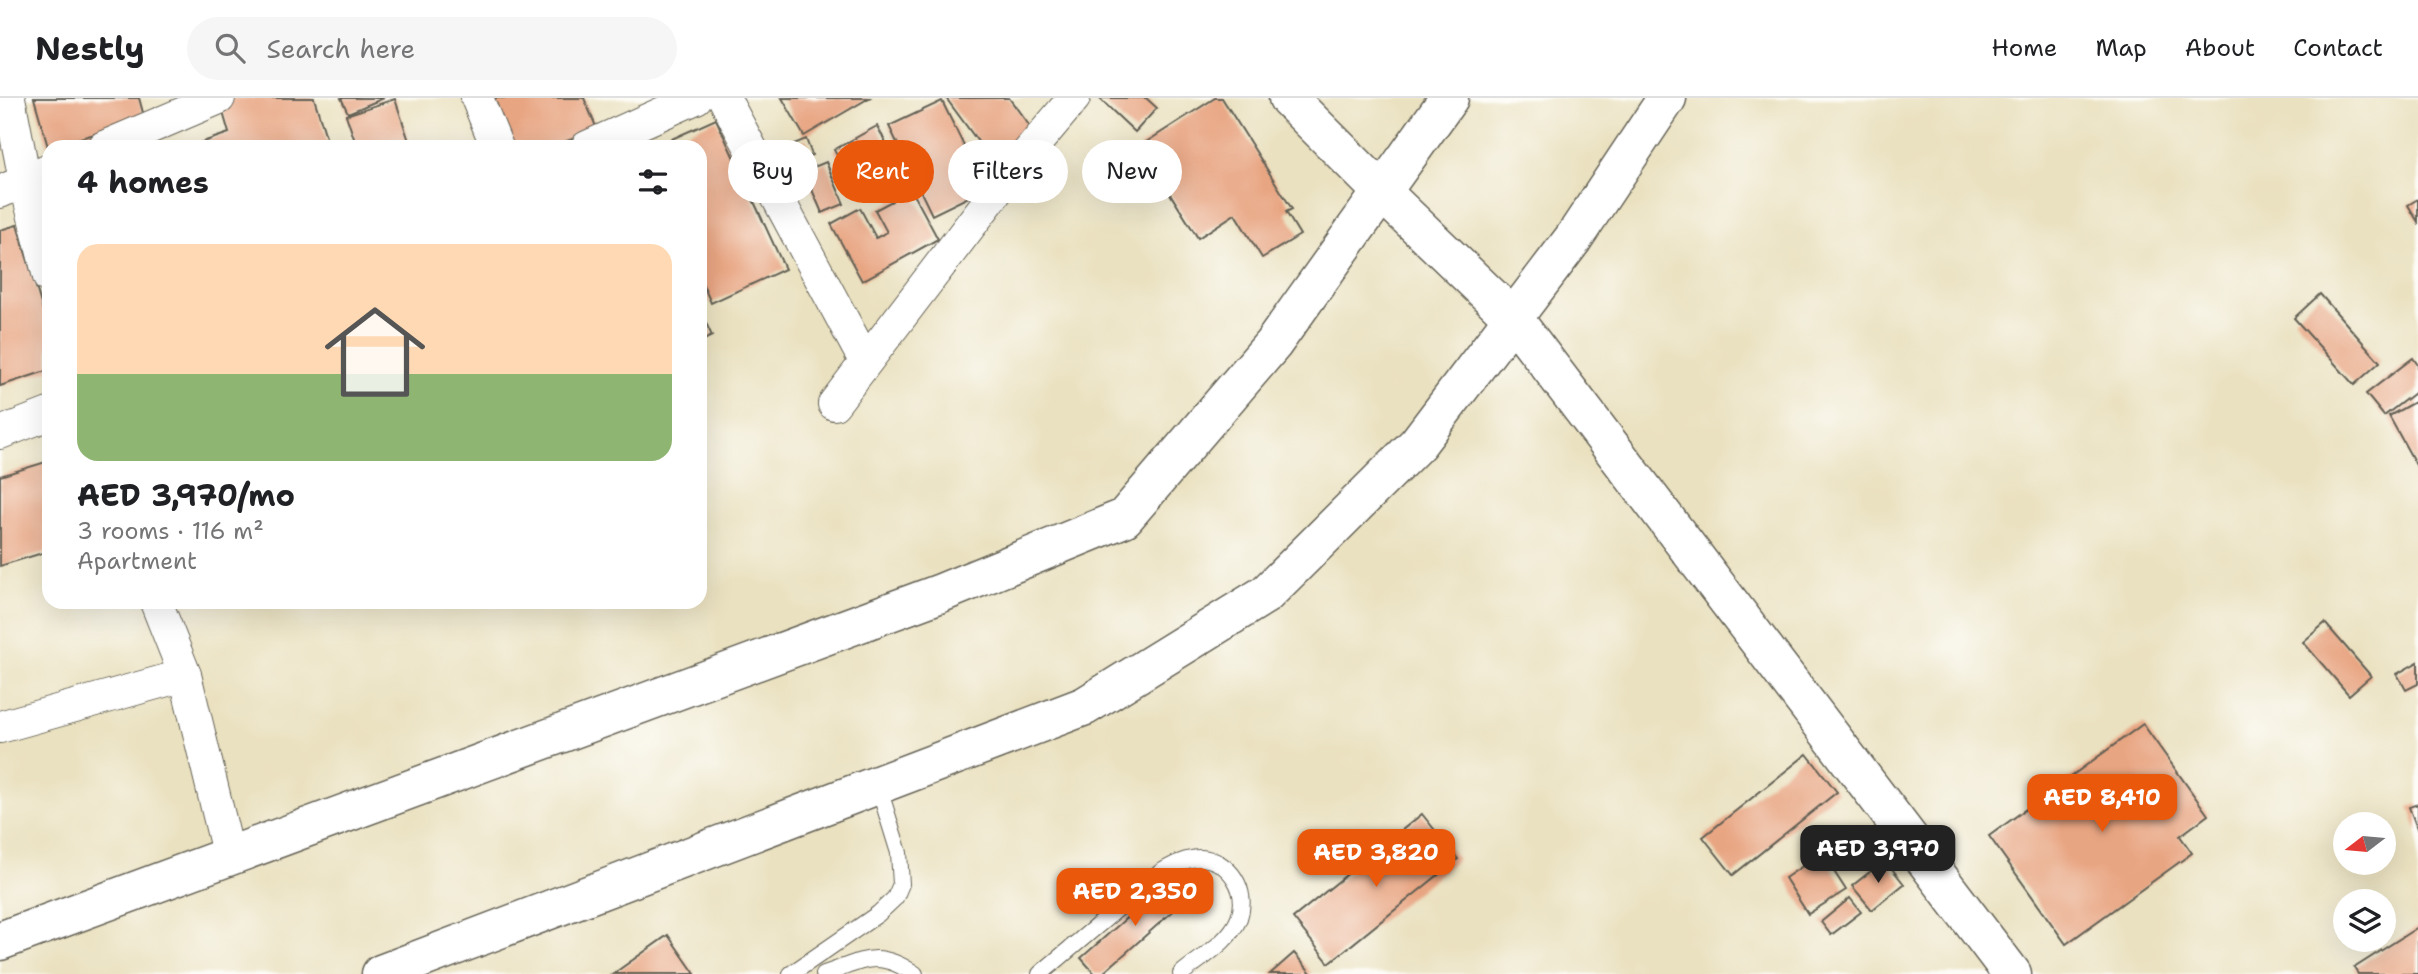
<!DOCTYPE html>
<meta charset="utf-8">
<style>
body{margin:0;font-family:"Shantell Sans",sans-serif;background:#f6f6f6;color:#202124;height:100vh;display:flex;flex-direction:column;font-size:26px;white-space:nowrap}
*{box-sizing:border-box;margin:0}
p{font-size:23px;color:#757577}
.icon{flex:none;width:38px;height:38px;fill:none;stroke:currentColor;stroke-width:2;stroke-linecap:round;stroke-linejoin:round}
.map{position:relative;flex:1;overflow:hidden}
.sheet{position:absolute;left:42px;top:42px;width:665px;height:469px;display:flex;flex-direction:column;background:#fff;border-radius:21px;box-shadow:0 7px 28px #0002}
.sheet>*{flex:none}
.banner{position:absolute;left:728px;top:42px;width:665px;height:63px;display:flex;gap:14px}
.needle{width:46px;rotate:254deg}
.controls{position:absolute;left:2333px;top:714px;display:grid;gap:14px}
.controls a{display:grid;place-items:center;width:63px;height:63px;border-radius:50%;background:#fff;box-shadow:0 7px 28px #0002;font-size:35px}
.price{position:absolute;translate:-50% -60px;padding:0 16px;border-radius:14px;background:#ea580c;color:#fff;font-size:23px;line-height:46px;filter:drop-shadow(0 2px 4px #0008)}
.price::after{content:'';position:absolute;left:50%;top:42px;width:21px;height:16px;margin-left:-10px;background:inherit;clip-path:polygon(0 0,100% 0,50% 100%)}
.price.selected{background:#222;color:#fff}
ul{padding:0;list-style:none}
li{display:grid;align-content:center;gap:14px;height:371px;padding:0 35px}
li+li{border-top:2px solid #e0e0e0}
li span{display:grid;place-items:center;height:217px;border-radius:21px;color:#555}
li>.icon{margin-inline-start:auto}
span .icon{width:126px;height:126px;fill:#fffc;stroke-width:1}
li b{font-size:30px}
h2{display:flex;justify-content:space-between;align-items:center;height:84px;padding:0 35px;font-size:30px}
.tag{padding:0 24px;border-radius:32px;background:#fff;box-shadow:0 7px 28px #0002;font-size:24px;line-height:63px}
.tag.selected{background:#ea580c;color:#fff}
header{display:flex;align-items:center;gap:42px;box-sizing:border-box;height:98px;padding:0 35px;background:#fff;border-bottom:2px solid #e0e0e0}
header strong{font-size:33px}
nav{display:flex;gap:38px;margin-inline-start:auto;font-size:24px}
.search{width:490px;height:63px;background:#f6f6f6;display:flex;align-items:center;gap:18px;box-sizing:border-box;padding:0 24px;border-radius:38px;color:#757577;font-size:26px}
.map>svg:first-child{display:block}
.building{fill:#e8a582}
.lines{fill:none;stroke-linecap:round;stroke-linejoin:round}
.service-casing{stroke:#646155;stroke-width:18}
.minor-casing{stroke:#646155;stroke-width:34}
.tertiary-casing{stroke:#646155;stroke-width:41}
.primary-casing{stroke:#646155;stroke-width:41}
.service{stroke:#fff;stroke-width:16}
.minor{stroke:#fff;stroke-width:32}
.tertiary{stroke:#fff;stroke-width:38}
.primary{stroke:#fff;stroke-width:38}
</style>
<header>
<strong>Nestly</strong>
<div class="search"><svg class="icon" aria-label="search" viewBox="0 0 24 24"><circle cx="10" cy="10" r="6"/><path d="M15 15l6 6"/></svg>Search here</div>
<nav><a>Home</a><a>Map</a><a>About</a><a>Contact</a></nav>
</header>
<div class="map">
<svg width="2418" height="876" viewBox="0 0 2418 876">
<rect width="100%" height="100%" fill="#fdfcf7"/>
<filter id="ink" filterUnits="userSpaceOnUse"><feTurbulence type="fractalNoise" baseFrequency=".0143" numOctaves="2"/><feDisplacementMap in="SourceGraphic" scale="14" xChannelSelector="R" yChannelSelector="G"/><feConvolveMatrix kernelMatrix="1 2 1 2 8 2 1 2 1" color-interpolation-filters="sRGB"/></filter>
<filter id="wash" filterUnits="userSpaceOnUse"><feTurbulence type="fractalNoise" baseFrequency=".00686" numOctaves="4" result="noise"/><feDisplacementMap in="SourceGraphic" scale="28" xChannelSelector="R" yChannelSelector="G"/><feGaussianBlur stdDeviation="1.57" result="paint"/><feColorMatrix in="noise" values="0 0 0 0 0 0 0 0 0 0 0 0 0 0 0 0 0 1.4 0 .05"/><feComposite in="paint" operator="in"/></filter>
<g filter="url(#wash)">
<rect width="100%" height="100%" fill="#eae1c0"/>
<g id="blocks">
<g class="building">
<polygon points="34,0 139,0 145,22 48,49"/>
<polygon points="234,0 314,0 329,49 188,49 229,35 220,4"/>
<polygon points="341,0 384,0 348,15"/>
<polygon points="493,0 584,0 597,31 552,49 513,49"/>
<polygon points="782,0 869,0 804,38"/>
<polygon points="946,0 1009,0 1034,34 993,64"/>
<polygon points="1099,0 1146,0 1157,10 1135,34"/>
<polygon points="1215,0 1222,0 1292,111 1286,114 1300,137 1262,160 1235,116 1198,140 1140,48"/>
<polygon points="395,1 411,49 357,49 346,17"/>
<polygon points="942,3 985,91 932,117 889,28"/>
<polygon points="716,21 785,171 711,205 700,180 700,49 654,49"/>
<polygon points="877,28 938,141 862,183 831,126 860,110 876,140 887,134 875,112 892,103 882,83 858,96 834,52"/>
<polygon points="806,41 812,57 780,70 774,54"/>
<polygon points="826,64 844,106 822,115 804,73"/>
<polygon points="2418,101 2418,124 2408,107"/>
<polygon points="17,127 49,232 49,272 0,288 0,132"/>
<polygon points="2320,196 2380,264 2354,287 2294,220"/>
<polygon points="700,212 712,238 700,244"/>
<polygon points="2413,260 2418,267 2418,292 2384,318 2366,296"/>
<polygon points="2418,302 2418,365 2416,367 2389,318"/>
<polygon points="49,363 49,453 0,468 0,378"/>
<polygon points="2325,525 2371,578 2349,597 2303,544"/>
<polygon points="2418,564 2418,586 2406,592 2397,576"/>
<polygon points="2143,626 2208,717 2180,738 2192,755 2066,846 1989,738"/>
<polygon points="1807,656 1837,694 1733,777 1703,739"/>
<polygon points="2418,706 2418,733 2409,709"/>
<polygon points="1422,716 1458,761 1329,865 1293,820"/>
<polygon points="1822,755 1846,792 1808,816 1785,780"/>
<polygon points="1885,762 1904,786 1872,812 1852,788"/>
<polygon points="1172,780 1189,799 1102,876 1095,876 1081,860"/>
<polygon points="1850,800 1861,814 1831,837 1821,824"/>
<polygon points="2418,829 2418,876 2358,876 2354,870"/>
<polygon points="668,837 695,876 613,876"/>
<polygon points="1294,855 1312,876 1270,876"/>
</g>
</g>
</g>
<g filter="url(#ink)">
<use href="#blocks" fill-opacity="0" stroke="#646155" stroke-width="2"/>
<g class="lines">
<g class="service-casing">
<g id="service">
<polyline points="791,876 878,816 895,800 901,786 899,755 878,687"/>
<path d="M824,876C864,863 876,850 915,876"/>
<path d="M1040,876L1161,774C1173,767 1186,760 1201,760C1230,762 1249,793 1239,820C1230,844 1200,860 1181,876"/>
</g>
</g>
<g class="minor-casing">
<g id="minor">
<polyline points="9,0 25,83 49,179"/>
<polyline points="477,0 497,49"/>
<polyline points="724,0 865,263"/>
<polyline points="104,49 219,0"/>
<polyline points="587,49 696,0"/>
<polyline points="0,94 49,72"/>
<polyline points="834,306 1005,82 1074,0"/>
<polyline points="0,335 49,316"/>
<polyline points="156,504 185,577 229,759"/>
<polyline points="0,629 185,577"/>
</g>
</g>
<g class="tertiary-casing">
<polyline id="tertiary" points="1288,0 1383,95 1513,220 2012,876"/>
</g>
<g class="primary-casing">
<g id="primary">
<polyline points="0,843 941,495 1124,420 1273,246 1449,0"/>
<polyline points="381,876 1085,608 1266,496 1418,345 1573,141 1667,0"/>
</g>
</g>
<use href="#service" class="service"/>
<use href="#minor" class="minor"/>
<use href="#tertiary" class="tertiary"/>
<use href="#primary" class="primary"/>
</g>
</g>
</svg>
<div class="controls">
<a><svg class="needle" viewBox="-14 -14 28 28"><path d="M0-13l5 13h-10z" fill="#e53935"/><path d="M0 13l5-13h-10z" fill="#757577"/></svg></a>
<a><svg class="icon" aria-label="layers" viewBox="0 0 24 24"><path d="M12 4l9 5-9 5-9-5zM3 14l9 5 9-5"/></svg></a>
</div>
<b class="price" style="left:2102px;top:736px">AED 8,410</b>
<b class="price selected" style="left:1878px;top:787px">AED 3,970</b>
<b class="price" style="left:1376px;top:791px">AED 3,820</b>
<b class="price" style="left:1135px;top:830px">AED 2,350</b>
<div class="banner">
<a class="tag">Buy</a>
<a class="tag selected">Rent</a>
<a class="tag">Filters</a>
<a class="tag">New</a>
</div>
<section class="sheet">
<h2>4 homes<svg class="icon" aria-label="filters" viewBox="0 0 24 24"><path d="M4 7h16M4 17h16"/><circle cx="9" cy="7" r="2"/><circle cx="15" cy="17" r="2"/></svg></h2>
<ul>
<li><span style="background:linear-gradient(#ffd9b3 60%,#8fb573 0)"><svg class="icon" aria-label="home" viewBox="0 0 24 24"><path d="M3 11l9-7 9 7M6 9v11h12V9"/></svg></span><div><b>AED 3,970/mo</b><p>3 rooms · 116 m²</p><p>Apartment</p></div></li>
</ul>
</section>
</div>
